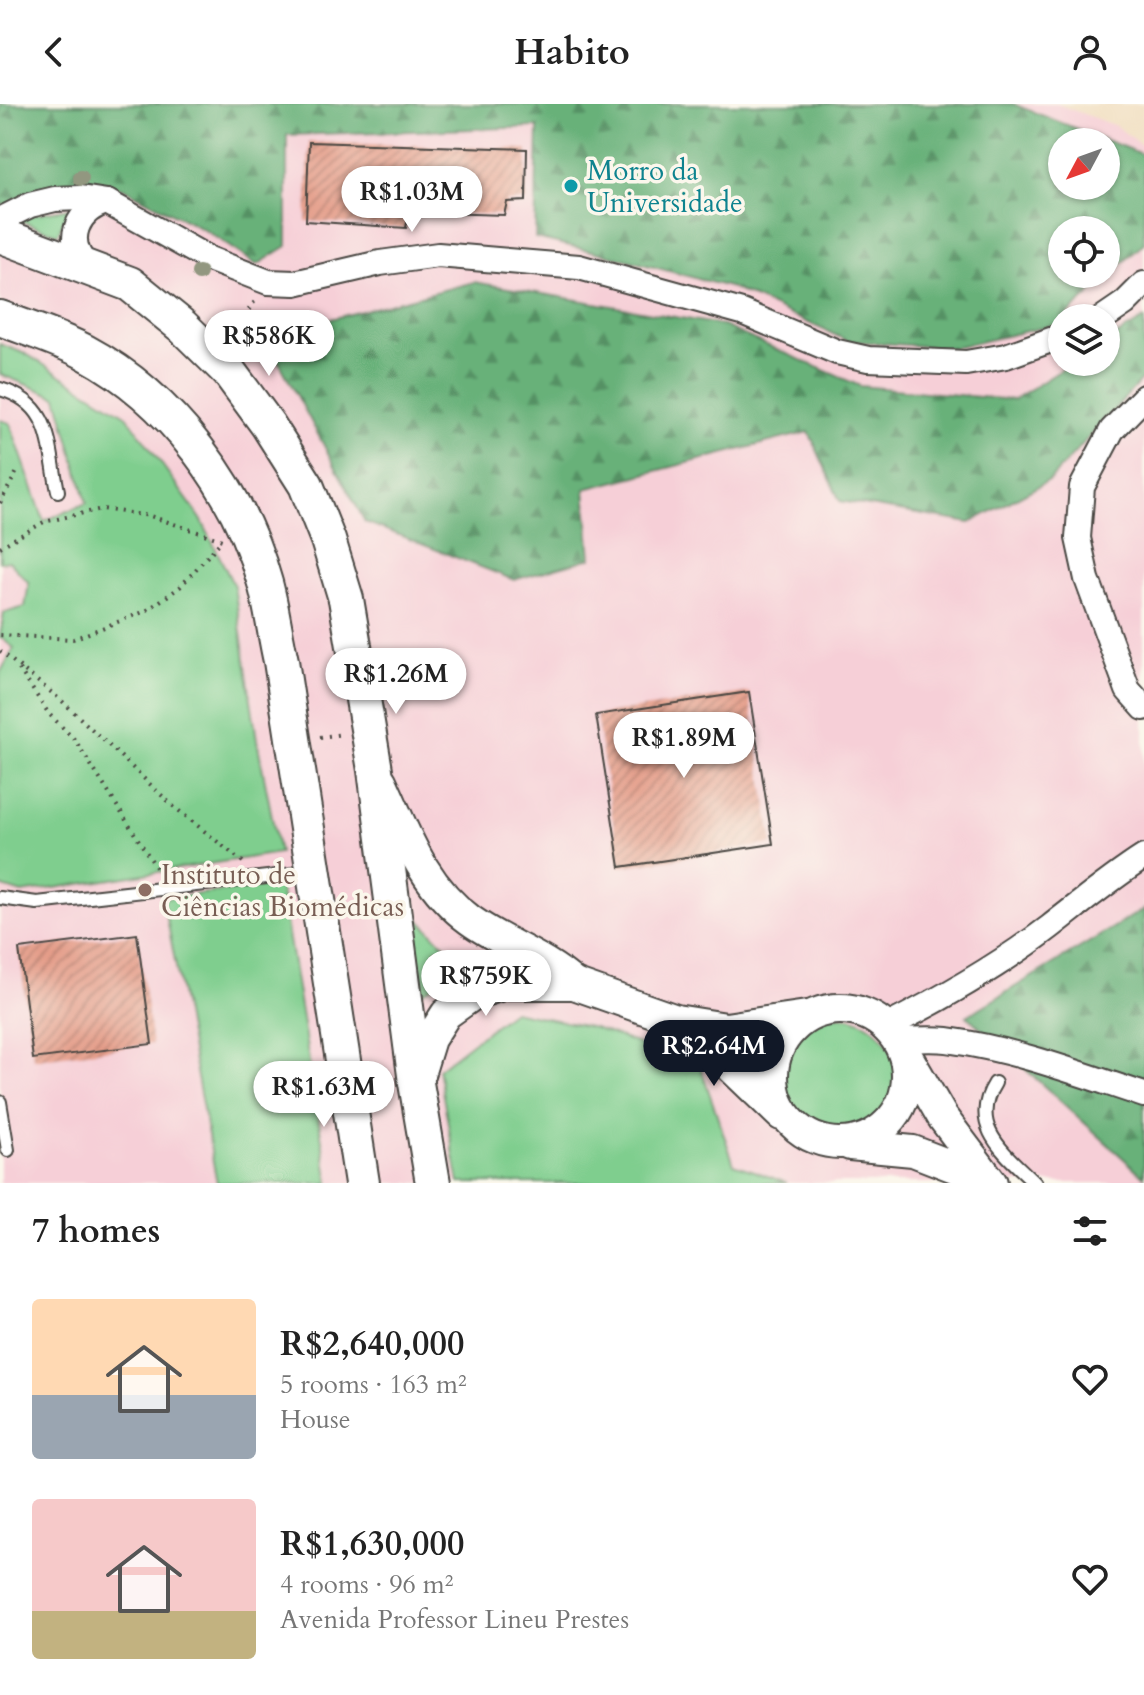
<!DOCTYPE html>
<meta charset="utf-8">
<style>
body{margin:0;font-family:Cardo,serif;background:#f2f2f2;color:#222;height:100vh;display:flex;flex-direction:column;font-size:30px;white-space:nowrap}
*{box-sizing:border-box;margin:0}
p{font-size:26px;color:#767676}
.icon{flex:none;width:44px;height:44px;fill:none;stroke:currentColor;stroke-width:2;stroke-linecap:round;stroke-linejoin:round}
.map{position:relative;height:1079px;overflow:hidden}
.details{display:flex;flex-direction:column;background:#fff;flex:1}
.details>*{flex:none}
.needle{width:52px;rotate:229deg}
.controls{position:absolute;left:1048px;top:24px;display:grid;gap:16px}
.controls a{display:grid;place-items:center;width:72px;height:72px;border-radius:50%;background:#fff;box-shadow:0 2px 6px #0004;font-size:40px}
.price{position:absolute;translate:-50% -68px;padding:0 18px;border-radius:28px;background:#fff;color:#222;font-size:26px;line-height:52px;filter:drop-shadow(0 2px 4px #0008)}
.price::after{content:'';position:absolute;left:50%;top:48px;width:24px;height:18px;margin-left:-12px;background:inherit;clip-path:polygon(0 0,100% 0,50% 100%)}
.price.current{background:#111827;color:#fff}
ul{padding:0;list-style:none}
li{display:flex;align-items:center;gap:24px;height:200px;padding:0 32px}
li span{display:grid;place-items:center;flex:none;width:224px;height:160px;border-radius:8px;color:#555}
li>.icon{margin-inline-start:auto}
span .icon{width:96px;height:96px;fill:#fffc;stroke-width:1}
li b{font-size:34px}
h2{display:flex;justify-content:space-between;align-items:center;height:96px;padding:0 32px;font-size:34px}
header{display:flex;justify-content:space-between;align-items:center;height:104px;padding:0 32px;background:#fff;font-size:36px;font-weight:700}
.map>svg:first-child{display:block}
.built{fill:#f6cfd7;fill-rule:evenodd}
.grass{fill:#7fce8e;stroke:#557c5c;stroke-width:2}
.forest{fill:url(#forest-firs);stroke:#496e52;stroke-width:2;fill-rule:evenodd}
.building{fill:url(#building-hatch)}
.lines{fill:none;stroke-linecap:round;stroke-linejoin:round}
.service-casing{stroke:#494642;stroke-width:16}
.minor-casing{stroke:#494642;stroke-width:28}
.tertiary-casing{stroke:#494642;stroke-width:34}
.secondary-casing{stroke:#494642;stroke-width:38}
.path{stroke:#494642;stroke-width:4;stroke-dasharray:2 6;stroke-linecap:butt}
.service{stroke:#fff;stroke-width:12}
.minor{stroke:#fff;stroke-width:24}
.tertiary{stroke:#fff;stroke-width:30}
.secondary{stroke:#fff;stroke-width:34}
.tree{fill:#929780}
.culture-dot{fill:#0f9aa8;stroke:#fbf7ec;stroke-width:3}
.education-dot{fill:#8d6e63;stroke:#fbf7ec;stroke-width:3}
.labels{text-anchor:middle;stroke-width:7;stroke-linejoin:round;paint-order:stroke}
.culture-label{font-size:28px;fill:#0d838f;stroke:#fbf7ec;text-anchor:start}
.education-label{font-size:28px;fill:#785e54;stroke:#fbf7ec;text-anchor:start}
</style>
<header><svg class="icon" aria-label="back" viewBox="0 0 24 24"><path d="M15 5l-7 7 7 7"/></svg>Habito<svg class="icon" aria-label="person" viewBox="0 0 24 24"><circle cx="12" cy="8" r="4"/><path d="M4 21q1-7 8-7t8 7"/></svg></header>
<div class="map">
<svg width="1144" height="1079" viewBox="0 0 1144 1079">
<defs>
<pattern id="forest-firs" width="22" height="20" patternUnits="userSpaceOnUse" patternTransform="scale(2)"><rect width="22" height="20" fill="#67b179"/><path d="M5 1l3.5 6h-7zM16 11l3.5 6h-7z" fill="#559063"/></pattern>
<pattern id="building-hatch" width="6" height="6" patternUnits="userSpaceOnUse" patternTransform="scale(2)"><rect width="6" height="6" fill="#e39783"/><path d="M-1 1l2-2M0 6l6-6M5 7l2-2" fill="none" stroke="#b87b6b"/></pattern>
</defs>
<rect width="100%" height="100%" fill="#fbf7ec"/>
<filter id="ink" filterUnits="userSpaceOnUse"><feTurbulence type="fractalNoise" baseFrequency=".0125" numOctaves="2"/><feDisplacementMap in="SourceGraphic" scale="16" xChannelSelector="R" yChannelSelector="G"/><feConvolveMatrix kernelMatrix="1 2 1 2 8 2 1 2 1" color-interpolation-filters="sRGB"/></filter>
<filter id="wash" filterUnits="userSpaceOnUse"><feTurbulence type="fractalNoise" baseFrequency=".006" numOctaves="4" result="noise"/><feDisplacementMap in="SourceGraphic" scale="32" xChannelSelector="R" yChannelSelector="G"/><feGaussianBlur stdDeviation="1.8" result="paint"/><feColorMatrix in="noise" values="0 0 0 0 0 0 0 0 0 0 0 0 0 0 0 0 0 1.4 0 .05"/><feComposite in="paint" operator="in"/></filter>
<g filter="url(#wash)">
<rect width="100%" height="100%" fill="#f2e0c3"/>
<path class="built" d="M0,0H1057L1116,22L1144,43V1079H0ZM1062,38H1106V82H1062ZM1062,126H1106V170H1062ZM1062,214H1106V258H1062Z"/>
<g class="grass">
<polygon points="76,103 64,115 58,130 13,114"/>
<polygon points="0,240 26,250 127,312 201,415 234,482 257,636 279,749 22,789 0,782 0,569 14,544 0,533 4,509 25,503 29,479 9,457 0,458 0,316 10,319 44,417 87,399 57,293 0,270"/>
<polygon points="280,781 329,1079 217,1079 163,794"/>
<polygon points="411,807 442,839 479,864 450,873 423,888"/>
<polygon points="513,907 594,924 700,962 734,1060 787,1079 459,1079 438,965"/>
<circle cx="837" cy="971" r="59"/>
</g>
<g class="forest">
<path d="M0,0H1013L1144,51V139L1058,220L953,244L848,237L732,184L609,151L535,134L538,23L287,31V142L257,161L206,127L123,84L67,78L6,102L0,99ZM1062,38H1106V82H1062ZM1062,126H1106V170H1062Z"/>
<polygon points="474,178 721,221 860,282 1013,296 1074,258 1106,258 1106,238 1144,215 1144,273 1050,376 970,419 840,397 809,328 585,385 591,454 514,476 365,418 265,232"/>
<polygon points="1144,805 1144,1073 967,912"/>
</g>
<g id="blocks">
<g class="building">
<polygon points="309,38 527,45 526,97 507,98 504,111 409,108 406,124 306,117"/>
<polygon points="749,588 773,740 620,763 596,611"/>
<polygon points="137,830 152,940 33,955 19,845"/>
</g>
</g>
</g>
<g filter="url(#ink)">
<use href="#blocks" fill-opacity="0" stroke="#494642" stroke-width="2"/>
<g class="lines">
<g class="service-casing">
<g id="service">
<path d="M0,285C53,300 48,341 58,387"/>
<polyline points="0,794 37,799 311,768"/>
<path d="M995,979C967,1023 1006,1050 1035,1079"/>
<polyline points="0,998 8,1046"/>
</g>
</g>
<g class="minor-casing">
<g id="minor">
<polyline points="0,116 30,101 55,95 81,94 107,98 209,155 268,178 295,179 380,159 438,151 579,163 742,208 837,248 868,255 966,259 1006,252 1062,232"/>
<path d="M86,161C64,136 77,106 107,98"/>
<polyline points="1103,214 1125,199 1144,180"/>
<polyline points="1144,293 1112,326 1082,383 1078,434 1087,475 1128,586 1144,604"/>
<path d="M886,923C943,894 999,862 1050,823C1081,799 1111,774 1144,753"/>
<path d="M897,936C913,936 931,934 947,936C1014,945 1080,970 1144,991"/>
</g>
</g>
<g class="tertiary-casing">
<g id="tertiary">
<path d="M381,677C405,728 422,781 470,816C503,840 543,852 574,880"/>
<circle cx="840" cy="972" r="67"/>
<polyline points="677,917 708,941 781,1011"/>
<polyline points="907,952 943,1014 992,1079"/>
<polyline points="417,977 430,935 446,910 474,890 505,880 574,880 676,916 726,924 807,912"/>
<polyline points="850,1041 913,1047 988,1076"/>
</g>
</g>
<g class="secondary-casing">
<g id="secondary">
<polyline points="0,131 130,180 182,222 229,268 268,321 306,381 328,436 346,495 375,666 416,979 433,1079"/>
<path d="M0,214C28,225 59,234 85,248C171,294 239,385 265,479C272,504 275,531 281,557L362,1079"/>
</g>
</g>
<g class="path">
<polyline points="230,232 255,197"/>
<polyline points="0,399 19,364"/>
<polyline points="0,443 44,418 102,405 150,412 222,436 180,483 146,507 73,535 0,531"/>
<polyline points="0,547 62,597 173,702 243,758"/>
<polyline points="19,565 49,610 75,636 159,768"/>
<polyline points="320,633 343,630"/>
</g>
<use href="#service" class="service"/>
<use href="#minor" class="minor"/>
<use href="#tertiary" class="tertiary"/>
<use href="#secondary" class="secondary"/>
</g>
<g class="tree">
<circle cx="81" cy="74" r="8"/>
<circle cx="199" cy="169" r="8"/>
<circle cx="438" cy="856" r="8"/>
</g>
</g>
<circle class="culture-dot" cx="571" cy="82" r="8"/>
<circle class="education-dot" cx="145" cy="786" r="8"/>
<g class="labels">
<g class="culture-label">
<text x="587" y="76">Morro da<tspan x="587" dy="32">Universidade</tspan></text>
</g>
<g class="education-label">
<text x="161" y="780">Instituto de<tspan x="161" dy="32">Ciências Biomédicas</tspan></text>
</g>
</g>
</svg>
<div class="controls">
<a><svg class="needle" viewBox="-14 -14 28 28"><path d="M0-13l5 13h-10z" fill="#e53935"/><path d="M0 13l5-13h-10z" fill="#767676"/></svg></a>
<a><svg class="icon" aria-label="locate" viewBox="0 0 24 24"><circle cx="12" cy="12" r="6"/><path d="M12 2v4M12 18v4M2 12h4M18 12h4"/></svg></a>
<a><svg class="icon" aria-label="layers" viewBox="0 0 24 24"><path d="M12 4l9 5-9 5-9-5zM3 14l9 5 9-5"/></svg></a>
</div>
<b class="price" style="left:412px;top:130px">R$1.03M</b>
<b class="price" style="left:269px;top:274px">R$586K</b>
<b class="price" style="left:396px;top:612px">R$1.26M</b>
<b class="price" style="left:684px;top:676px">R$1.89M</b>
<b class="price" style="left:486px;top:914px">R$759K</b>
<b class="price current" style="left:714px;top:984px">R$2.64M</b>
<b class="price" style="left:324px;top:1025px">R$1.63M</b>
</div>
<section class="details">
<h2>7 homes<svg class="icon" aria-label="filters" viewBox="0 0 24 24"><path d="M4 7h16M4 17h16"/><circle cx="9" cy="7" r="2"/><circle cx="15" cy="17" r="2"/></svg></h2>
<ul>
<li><span style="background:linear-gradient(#ffd9b3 60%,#9aa5b1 0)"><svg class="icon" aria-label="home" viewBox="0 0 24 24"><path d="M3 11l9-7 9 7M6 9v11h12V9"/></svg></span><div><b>R$2,640,000</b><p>5 rooms · 163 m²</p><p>House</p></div><svg class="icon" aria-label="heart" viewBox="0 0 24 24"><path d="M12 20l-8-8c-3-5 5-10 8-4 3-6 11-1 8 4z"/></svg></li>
<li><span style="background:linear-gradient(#f6c9c9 70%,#c2b280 0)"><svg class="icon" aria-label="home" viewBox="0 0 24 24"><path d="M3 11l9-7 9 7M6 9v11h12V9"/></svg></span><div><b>R$1,630,000</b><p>4 rooms · 96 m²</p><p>Avenida Professor Lineu Prestes</p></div><svg class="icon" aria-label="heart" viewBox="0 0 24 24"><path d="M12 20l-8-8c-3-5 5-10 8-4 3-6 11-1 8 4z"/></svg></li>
</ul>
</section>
